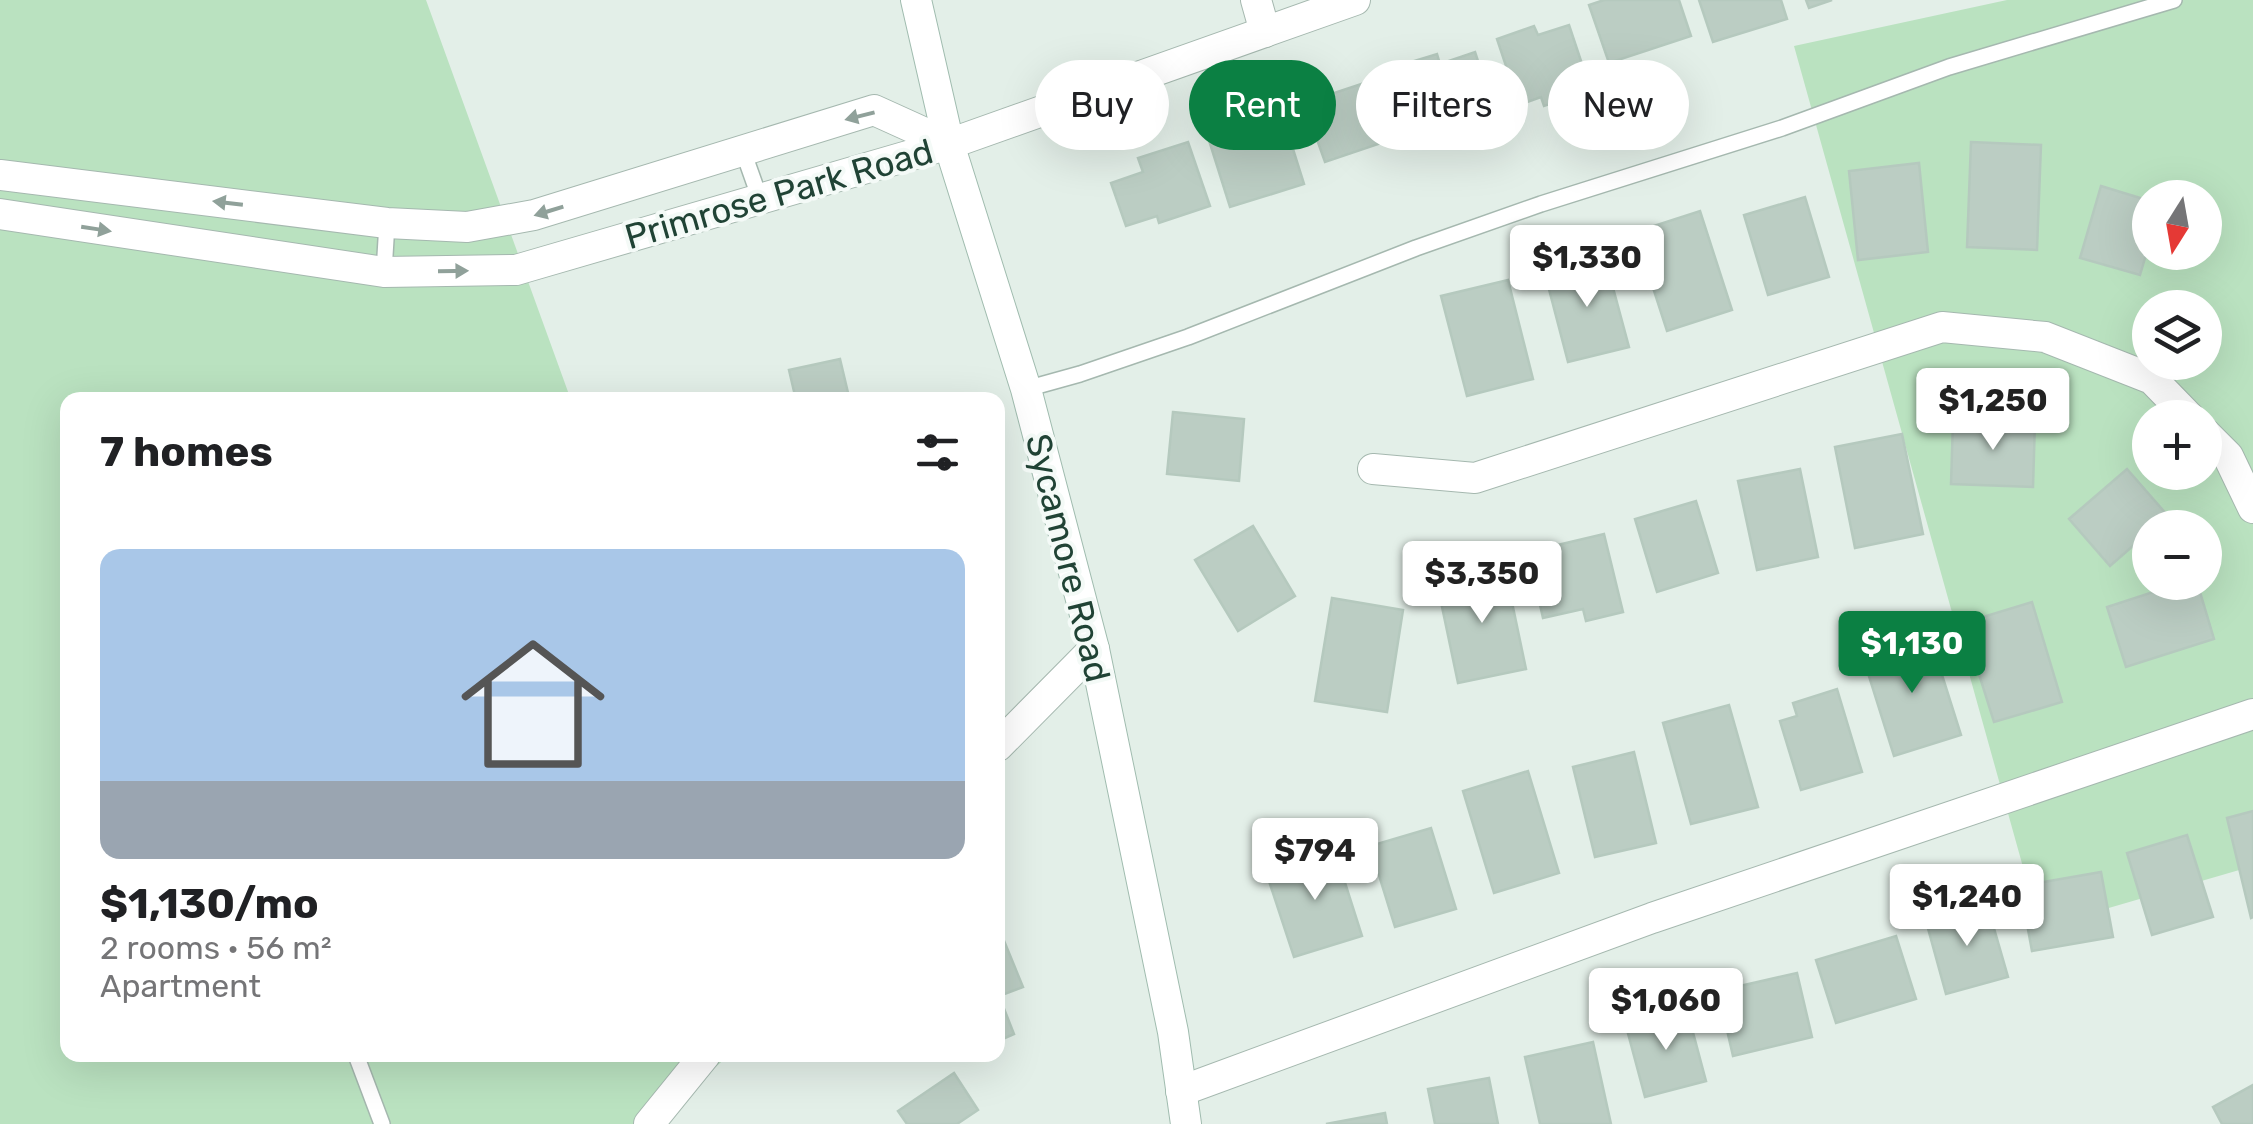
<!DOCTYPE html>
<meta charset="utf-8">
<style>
body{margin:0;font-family:Rubik,sans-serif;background:#f6f6f6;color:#202124;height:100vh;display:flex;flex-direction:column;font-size:38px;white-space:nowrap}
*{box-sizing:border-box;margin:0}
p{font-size:32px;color:#757577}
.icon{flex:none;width:55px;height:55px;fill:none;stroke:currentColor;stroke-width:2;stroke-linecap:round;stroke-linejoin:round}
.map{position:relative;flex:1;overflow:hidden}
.panel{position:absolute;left:60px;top:392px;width:945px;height:670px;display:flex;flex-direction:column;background:#fff;border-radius:20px;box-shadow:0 10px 40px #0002}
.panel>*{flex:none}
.top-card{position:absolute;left:1035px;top:60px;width:950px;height:90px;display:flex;gap:20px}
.needle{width:65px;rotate:191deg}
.controls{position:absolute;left:2132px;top:180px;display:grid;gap:20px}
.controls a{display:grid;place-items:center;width:90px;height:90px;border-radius:50%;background:#fff;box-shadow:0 10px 40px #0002;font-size:50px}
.price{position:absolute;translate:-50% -85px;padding:0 22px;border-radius:10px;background:#fff;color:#222;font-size:32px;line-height:65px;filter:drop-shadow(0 2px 5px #0008)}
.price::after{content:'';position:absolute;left:50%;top:60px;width:30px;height:22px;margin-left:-15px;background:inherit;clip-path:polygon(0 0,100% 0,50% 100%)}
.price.selected{background:#0b8043;color:#fff}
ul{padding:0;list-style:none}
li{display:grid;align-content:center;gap:20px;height:530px;padding:0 40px}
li+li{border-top:2px solid #e0e0e0}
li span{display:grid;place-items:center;height:310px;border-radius:20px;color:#555}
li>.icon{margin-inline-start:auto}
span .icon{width:180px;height:180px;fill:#fffc;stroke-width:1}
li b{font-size:42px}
h2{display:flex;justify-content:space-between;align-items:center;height:120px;padding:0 40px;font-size:42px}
.pill{padding:0 35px;border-radius:45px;background:#fff;box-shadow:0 10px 40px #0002;font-size:35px;line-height:90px}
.pill.selected{background:#0b8043;color:#fff}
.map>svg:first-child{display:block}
.green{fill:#bae2c0;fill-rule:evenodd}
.building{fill:#bbcdc3;stroke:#b5c9be;stroke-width:2.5}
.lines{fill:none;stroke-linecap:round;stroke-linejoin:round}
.lane-casing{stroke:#a5b8af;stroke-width:18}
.street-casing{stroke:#a5b8af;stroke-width:32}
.secondary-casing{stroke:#a0bcaf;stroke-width:32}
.lane{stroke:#fff;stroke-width:15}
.street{stroke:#fff;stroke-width:30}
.secondary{stroke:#fff;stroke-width:30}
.oneway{fill:#90a19a}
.labels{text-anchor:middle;stroke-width:8;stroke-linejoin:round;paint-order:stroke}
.street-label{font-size:35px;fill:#204335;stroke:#f4faf7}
</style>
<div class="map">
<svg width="2253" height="1124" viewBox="0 0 2253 1124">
<rect width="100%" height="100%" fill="#e3efe8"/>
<g class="green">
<polygon points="0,0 426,0 571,400 68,400 68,1055 729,1055 652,1124 0,1124"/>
<path d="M2007,0H2253V866L2040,928L1794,46ZM2150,198H2205V252H2150ZM2150,308H2205V362H2150ZM2150,418H2205V472H2150ZM2150,528H2205V582H2150Z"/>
</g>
<g class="building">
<polygon points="1604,0 1679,0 1691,36 1609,63 1589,5"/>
<polygon points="1699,0 1781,0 1787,19 1713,42"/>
<polygon points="1806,0 1832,0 1809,8"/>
<polygon points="1569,25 1588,82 1570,88 1573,96 1544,106 1541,97 1519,105 1497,39 1534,26 1538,35"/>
<polygon points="1475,52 1496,116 1425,139 1401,65 1437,54 1440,64"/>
<polygon points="1370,81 1390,140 1325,162 1304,103"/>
<polygon points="1281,111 1304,184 1230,207 1207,134"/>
<polygon points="1188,142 1210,206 1159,223 1157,216 1126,226 1111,183 1143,172 1138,158"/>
<polygon points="1971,142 2041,145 2037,250 1967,247"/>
<polygon points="1919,163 1928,252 1858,260 1849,171"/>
<polygon points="2101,186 2150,201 2150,241 2140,275 2080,258"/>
<polygon points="1805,197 1829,277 1768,295 1744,215"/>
<polygon points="1700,211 1732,310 1667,331 1635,232"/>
<polygon points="1605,258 1629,347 1568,362 1545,274"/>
<polygon points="1508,280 1533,379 1467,396 1441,296"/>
<polygon points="840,359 849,397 858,395 859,400 796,400 789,370"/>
<polygon points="1173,412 1244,419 1239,481 1167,474"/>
<polygon points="1953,420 2035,422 2033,487 1951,484"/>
<polygon points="1902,434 1923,534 1855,548 1835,447"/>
<polygon points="1800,469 1818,557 1757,570 1738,481"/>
<polygon points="2127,469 2168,516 2150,528 2150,531 2110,566 2069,519"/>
<polygon points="1696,501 1718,573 1657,592 1635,519"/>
<polygon points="1253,526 1295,596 1238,631 1195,560"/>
<polygon points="1604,534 1623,612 1586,621 1583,609 1543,618 1528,552"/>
<polygon points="1505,569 1526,669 1458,683 1437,583"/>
<polygon points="2184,582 2197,582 2214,639 2126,667 2107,607"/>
<polygon points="1332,598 1403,610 1387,712 1315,701"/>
<polygon points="2032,602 2062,702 1994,722 1963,623"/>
<polygon points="1930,637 1961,735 1894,756 1863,657"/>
<polygon points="1837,689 1862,772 1801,790 1780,721 1797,716 1793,703"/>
<polygon points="1729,705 1758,807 1691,824 1663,723"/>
<polygon points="1634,752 1656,843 1595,857 1573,767"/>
<polygon points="1528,771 1559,873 1494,893 1463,791"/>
<polygon points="2253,811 2253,917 2251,918 2227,818"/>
<polygon points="1431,828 1456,909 1395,927 1370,846"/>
<polygon points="2187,835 2213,917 2152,935 2127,853"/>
<polygon points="1332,842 1362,936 1294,957 1268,878 1309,864 1304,850"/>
<polygon points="2101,872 2113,937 2032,951 2020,886"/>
<polygon points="1987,904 2008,977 1946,994 1926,921"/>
<polygon points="1000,931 1023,987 999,996 1014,1034 998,1041 998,932"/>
<polygon points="1896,936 1916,999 1836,1023 1816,960"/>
<polygon points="1797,973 1812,1037 1733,1056 1718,991"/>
<polygon points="1687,1010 1706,1081 1645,1097 1626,1026"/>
<polygon points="1593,1042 1611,1124 1540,1124 1525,1057"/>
<polygon points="954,1073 978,1110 957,1124 907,1124 898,1111"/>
<polygon points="1489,1078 1498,1124 1435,1124 1428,1089"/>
<polygon points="2253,1085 2253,1124 2222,1124 2213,1107"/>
<polygon points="1385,1113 1387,1124 1326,1124"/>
</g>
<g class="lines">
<g class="lane-casing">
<g id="lane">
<polyline points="743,151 760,199"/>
<polyline points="384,272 387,223"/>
<polyline points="1026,389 1080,374 1188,337 1416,248 1541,204 1782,128 1949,67 2174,0"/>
<polyline points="356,1055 382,1124"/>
</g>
</g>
<g class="street-casing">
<g id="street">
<polyline points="1256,0 1265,32"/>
<polyline points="0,175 387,223 467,227 534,215 874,110 949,144"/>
<polyline points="0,214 384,272 516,270 949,144 1355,0"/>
<polyline points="2205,433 2228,456 2253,508"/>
<polyline points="1373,469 1475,478 1942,327 2045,337 2152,379 2190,418"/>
<polyline points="998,746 1094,649"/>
<polyline points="1181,1091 1652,918 2253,714"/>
<polyline points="649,1124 705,1055"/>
</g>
</g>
<g class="secondary-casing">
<polyline id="secondary" points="916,0 949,144 1026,389 1094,649 1173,1032 1186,1124"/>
</g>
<use href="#lane" class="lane"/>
<use href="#street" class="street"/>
<use href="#secondary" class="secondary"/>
</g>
<defs><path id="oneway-solid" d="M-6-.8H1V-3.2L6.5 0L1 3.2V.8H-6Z" transform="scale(2.5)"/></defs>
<g class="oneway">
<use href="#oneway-solid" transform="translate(860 116) rotate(166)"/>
<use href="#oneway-solid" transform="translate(228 203) rotate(-173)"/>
<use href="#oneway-solid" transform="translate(549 211) rotate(163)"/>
<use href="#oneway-solid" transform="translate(96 229) rotate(9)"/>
<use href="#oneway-solid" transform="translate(453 271) rotate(-1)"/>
</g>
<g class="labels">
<g class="street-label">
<text transform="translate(779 194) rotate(-16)" y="12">Primrose Park Road</text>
<text transform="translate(1068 558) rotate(76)" y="12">Sycamore Road</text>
</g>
</g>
</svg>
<div class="controls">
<a><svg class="needle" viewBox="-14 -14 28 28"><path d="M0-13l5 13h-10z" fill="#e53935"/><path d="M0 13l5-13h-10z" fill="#757577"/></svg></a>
<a><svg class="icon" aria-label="layers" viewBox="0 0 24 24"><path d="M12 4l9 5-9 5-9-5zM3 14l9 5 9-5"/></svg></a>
<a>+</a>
<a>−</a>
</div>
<b class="price" style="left:1587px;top:310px">$1,330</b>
<b class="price" style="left:1993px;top:453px">$1,250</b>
<b class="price" style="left:1482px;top:626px">$3,350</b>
<b class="price selected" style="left:1912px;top:696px">$1,130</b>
<b class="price" style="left:1315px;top:903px">$794</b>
<b class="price" style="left:1967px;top:949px">$1,240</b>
<b class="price" style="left:1666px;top:1053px">$1,060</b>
<div class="top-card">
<a class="pill">Buy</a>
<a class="pill selected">Rent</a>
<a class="pill">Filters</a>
<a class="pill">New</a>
</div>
<section class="panel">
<h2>7 homes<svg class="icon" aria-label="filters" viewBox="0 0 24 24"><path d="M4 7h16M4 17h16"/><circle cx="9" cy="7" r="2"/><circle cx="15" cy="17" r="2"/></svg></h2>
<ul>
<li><span style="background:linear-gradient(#a9c7e8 75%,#9aa5b1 0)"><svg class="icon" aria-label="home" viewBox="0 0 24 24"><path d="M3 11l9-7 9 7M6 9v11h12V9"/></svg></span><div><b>$1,130/mo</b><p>2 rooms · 56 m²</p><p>Apartment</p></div></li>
</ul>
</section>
</div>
